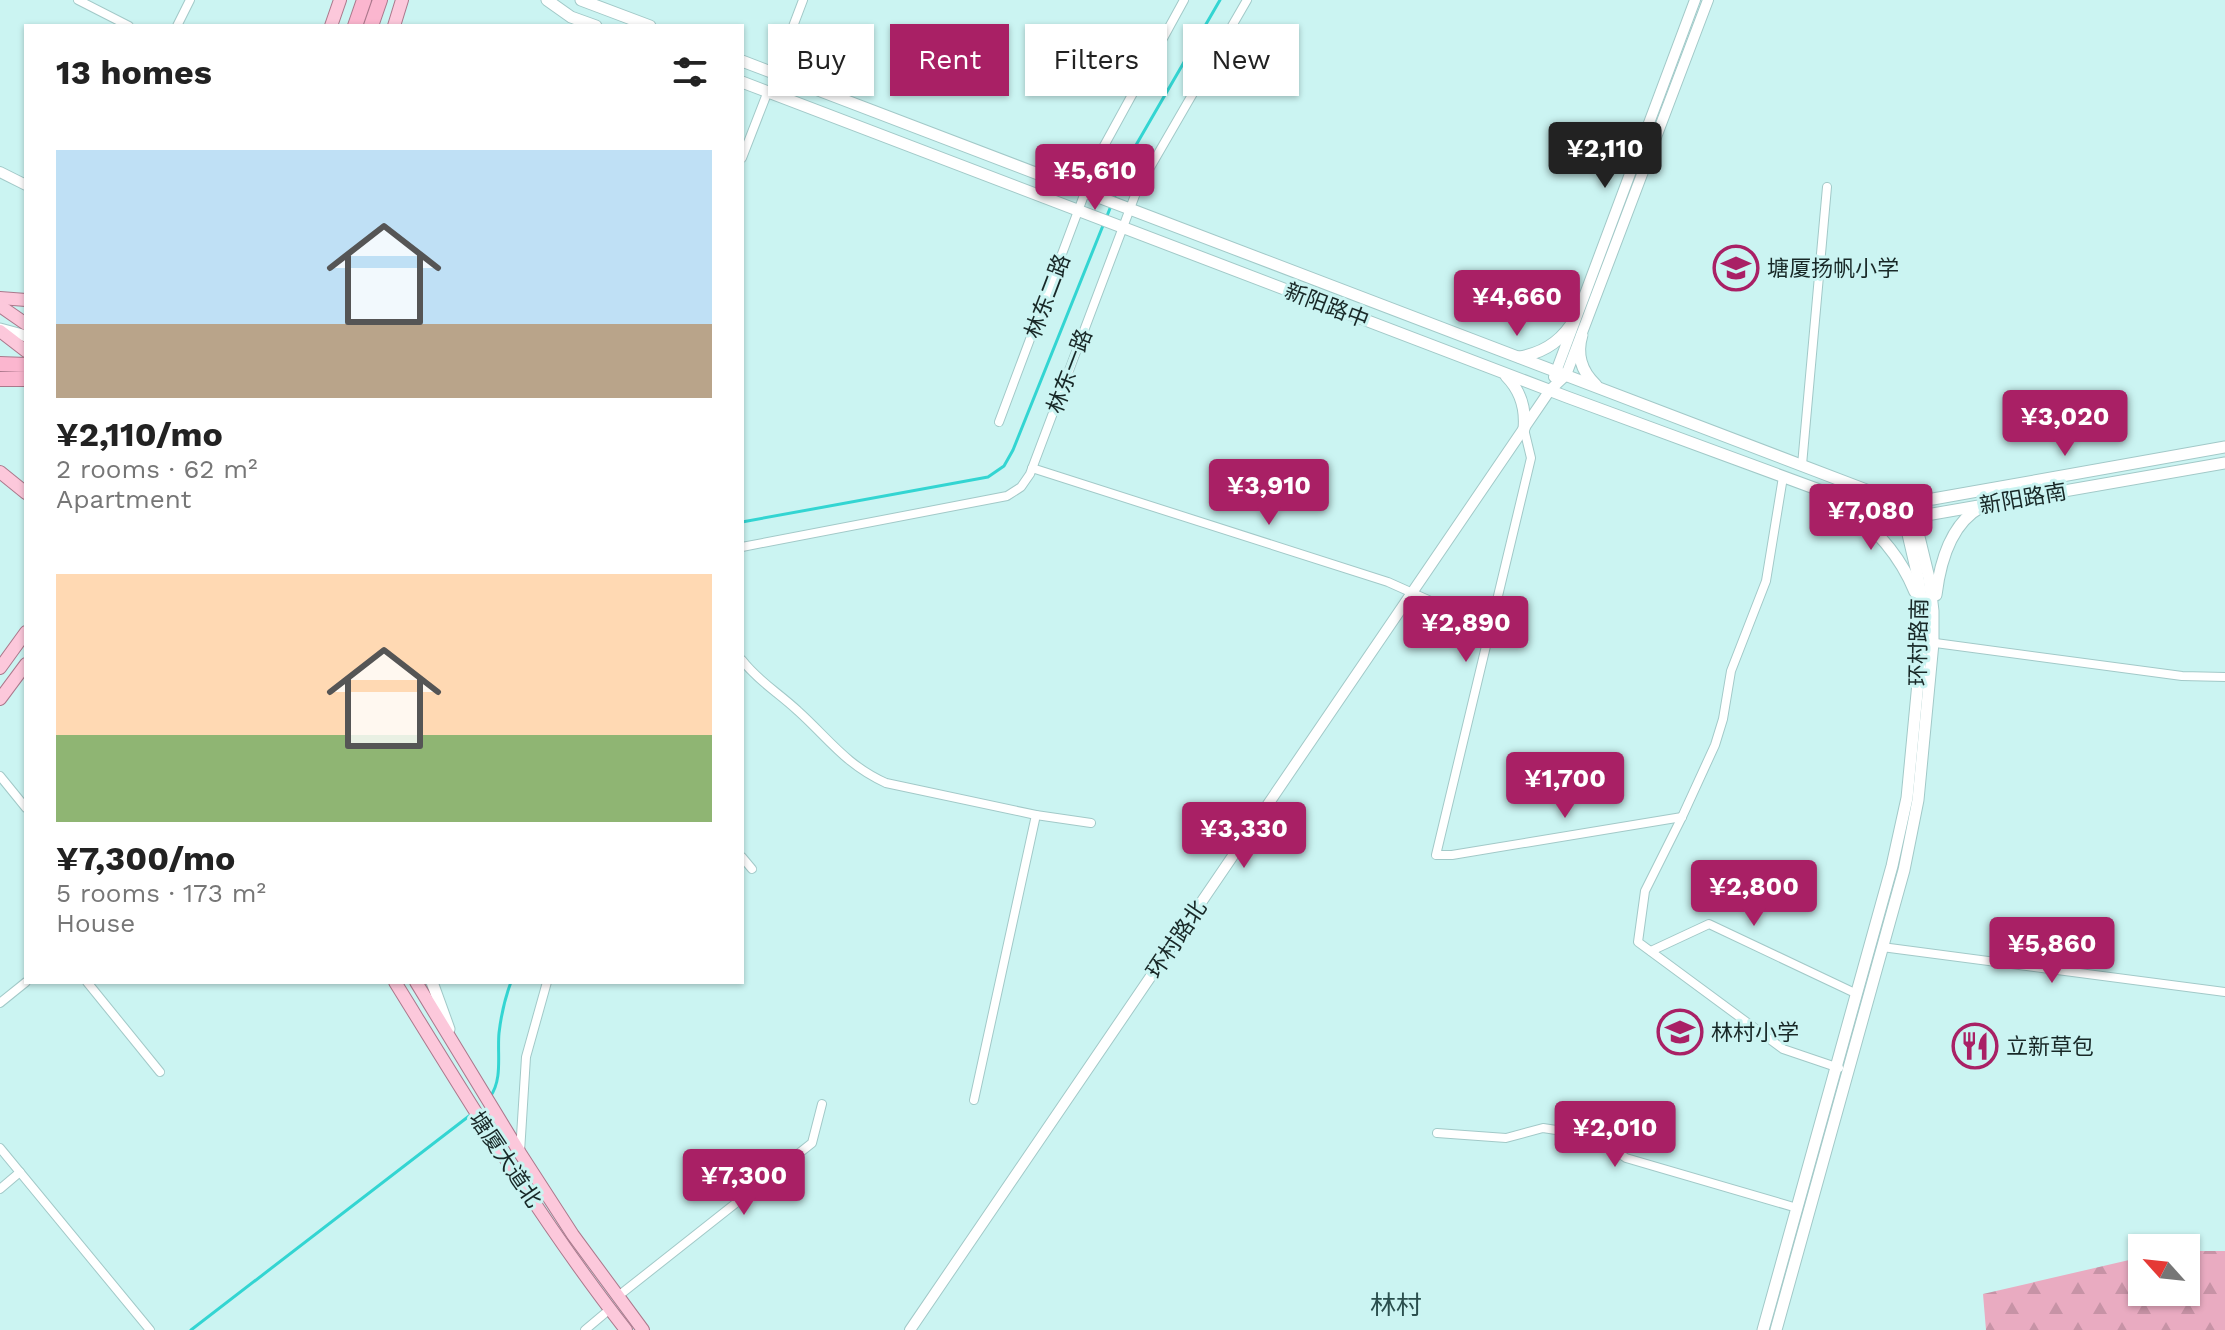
<!DOCTYPE html>
<meta charset="utf-8">
<style>
body{margin:0;font-family:"Work Sans","Noto Sans SC",sans-serif;background:#f6f6f6;color:#222;height:100vh;display:flex;flex-direction:column;font-size:30px;white-space:nowrap}
*{box-sizing:border-box;margin:0}
p{font-size:26px;color:#767676}
.icon{flex:none;width:44px;height:44px;fill:none;stroke:currentColor;stroke-width:2;stroke-linecap:round;stroke-linejoin:round}
.map{position:relative;flex:1;overflow:hidden}
.drawer{position:absolute;left:24px;top:24px;width:720px;height:960px;display:flex;flex-direction:column;background:#fff;border-radius:0px;box-shadow:0 2px 6px #0004}
.drawer>*{flex:none}
.hud{position:absolute;left:768px;top:24px;width:760px;height:72px;display:flex;gap:16px}
.needle{width:52px;rotate:297deg}
.buttons{position:absolute;left:2128px;top:1234px;display:grid;gap:16px}
.buttons a{display:grid;place-items:center;width:72px;height:72px;border-radius:0px;background:#fff;box-shadow:0 2px 6px #0004;font-size:40px}
.price{position:absolute;translate:-50% -68px;padding:0 18px;border-radius:8px;background:#a92065;color:#fff;font-size:26px;line-height:52px;filter:drop-shadow(0 2px 4px #0008)}
.price::after{content:'';position:absolute;left:50%;top:48px;width:24px;height:18px;margin-left:-12px;background:inherit;clip-path:polygon(0 0,100% 0,50% 100%)}
.price.current{background:#222;color:#fff}
ul{padding:0;list-style:none}
li{display:grid;align-content:center;gap:16px;height:424px;padding:0 32px}
li span{display:grid;place-items:center;height:248px;border-radius:0px;color:#555}
li>.icon{margin-inline-start:auto}
span .icon{width:144px;height:144px;fill:#fffc;stroke-width:1}
li b{font-size:34px}
h2{display:flex;justify-content:space-between;align-items:center;height:96px;padding:0 32px;font-size:34px}
.tag{padding:0 28px;border-radius:0px;background:#fff;box-shadow:0 2px 6px #0004;font-size:28px;line-height:72px}
.tag.current{background:#a92065;color:#fff}
.map>svg:first-child{display:block}
.forest{fill:url(#forest-firs)}
.lines{fill:none;stroke-linecap:round;stroke-linejoin:round}
.stream{stroke:#33d5d2;stroke-width:3}
.minor-casing{stroke:#a2c9c8;stroke-width:10}
.tertiary-casing{stroke:#a2c9c8;stroke-width:12}
.secondary-casing{stroke:#a2c9c8;stroke-width:13}
.primary-casing{stroke:#ab788c;stroke-width:14}
.trunk-casing{stroke:#ab788c;stroke-width:16}
.minor{stroke:#fff;stroke-width:8}
.tertiary{stroke:#fff;stroke-width:10}
.secondary{stroke:#fff;stroke-width:11}
.primary{stroke:#fcc8db;stroke-width:12}
.trunk{stroke:#fbb6cf;stroke-width:14}
.labels{text-anchor:middle;stroke-width:6;stroke-linejoin:round;paint-order:stroke}
.poi-label{font-size:22px;fill:#182827;stroke:#cbf4f2;text-anchor:start}
.street-label{font-size:22px;fill:#182827;stroke:#cbf4f2}
.quarter-label{font-size:26px;fill:#2a4e4d;stroke:#cbf4f2}
</style>
<div class="map">
<svg width="2225" height="1330" viewBox="0 0 2225 1330">
<defs>
<pattern id="forest-firs" width="22" height="20" patternUnits="userSpaceOnUse" patternTransform="scale(2)"><rect width="22" height="20" fill="#e9abc1"/><path d="M5 1l3.5 6h-7zM16 11l3.5 6h-7z" fill="#c793a6"/></pattern>
</defs>
<rect width="100%" height="100%" fill="#cbf4f2"/>
<polygon class="forest" points="2186,1251 2225,1251 2225,1330 1986,1330 1983,1294 2142,1257 2142,1292 2186,1292"/>
<g class="lines">
<g class="stream">
<polyline points="1107,216 1132,152 1220,0"/>
<polyline points="742,522 988,477 1004,466 1013,450 1104,223"/>
<path d="M490,1097C503,1079 497,1054 499,1033C501,1016 505,998 511,982"/>
<polyline points="191,1330 473,1113"/>
</g>
<g class="minor-casing">
<g id="minor">
<polyline points="78,0 129,26"/>
<polyline points="177,26 190,0"/>
<polyline points="775,74 803,0"/>
<polyline points="742,158 768,91"/>
<polyline points="999,422 1099,155 1184,0"/>
<polyline points="1524,429 1531,458 1436,855 1452,855 1682,817"/>
<polyline points="1802,465 1827,187"/>
<polyline points="1032,468 1388,582 1491,628"/>
<polyline points="1783,477 1766,581 1731,671 1723,719 1715,745 1682,817 1645,891 1638,942 1783,1049 1839,1068"/>
<polyline points="742,547 1007,496 1021,487 1030,474 1137,190 1247,0"/>
<polyline points="1928,642 2182,676 2225,677"/>
<path d="M742,660C758,681 779,693 798,711C829,739 846,765 886,783L1036,815L1091,823"/>
<polyline points="0,776 26,808"/>
<polyline points="742,857 752,869"/>
<polyline points="1882,947 2225,992"/>
<polyline points="1651,951 1709,924 1857,994"/>
<polyline points="87,982 160,1072"/>
<polyline points="0,1003 26,982"/>
<polyline points="974,1100 1036,815"/>
<polyline points="1437,1133 1506,1138 1543,1128 1595,1136 1626,1158 1797,1208"/>
<polyline points="0,1148 150,1330"/>
<polyline points="520,1152 526,1057 547,982"/>
<polyline points="0,1189 20,1172"/>
<polyline points="617,1297 812,1143 822,1104"/>
<polyline points="585,1330 610,1309"/>
</g>
</g>
<g class="tertiary-casing">
<g id="tertiary">
<polyline points="0,172 26,185"/>
<polyline points="1554,377 1695,0"/>
<polyline points="910,1330 1550,390 1566,375 1708,0"/>
</g>
</g>
<g class="secondary-casing">
<g id="secondary">
<polyline points="547,0 571,17 596,26"/>
<polyline points="581,0 650,26"/>
<polyline points="742,61 1882,496 1908,501 1933,499 2225,447"/>
<polyline points="742,82 1567,397 1890,516 1915,517 2225,463"/>
<polyline points="0,329 26,336"/>
<path d="M1582,335C1576,355 1581,371 1596,385"/>
<path d="M1519,357C1544,353 1563,340 1575,318"/>
<path d="M1506,376C1521,391 1526,408 1524,429"/>
<path d="M1840,503C1873,525 1900,555 1915,592"/>
<path d="M1936,595C1940,563 1950,524 1981,507"/>
<polyline points="432,982 449,1029"/>
<polyline points="1763,1330 1892,866 1907,798 1922,641 1923,611 1918,577 1904,517 1908,501"/>
<polyline points="1776,1330 1904,870 1918,800 1933,643 1933,611 1929,578 1913,512"/>
</g>
</g>
<g class="primary-casing">
<g id="primary">
<polyline points="331,26 340,0"/>
<polyline points="394,26 402,0"/>
<polyline points="0,298 26,300"/>
<polyline points="0,306 26,324"/>
<polyline points="0,331 26,351"/>
<polyline points="0,472 26,493"/>
<polyline points="0,668 26,632"/>
<polyline points="0,699 26,664"/>
<path d="M395,982C468,1100 540,1220 626,1330"/>
<polyline points="416,982 520,1153 573,1235 643,1330"/>
</g>
</g>
<g class="trunk-casing">
<g id="trunk">
<polyline points="355,26 364,0"/>
<polyline points="371,26 380,0"/>
<polyline points="0,364 26,365"/>
<polyline points="0,379 26,379"/>
</g>
</g>
<use href="#minor" class="minor"/>
<use href="#tertiary" class="tertiary"/>
<use href="#secondary" class="secondary"/>
<use href="#primary" class="primary"/>
<use href="#trunk" class="trunk"/>
</g>
<defs>
<g id="school-ring" transform="scale(2.3)"><circle r="9.5" fill="#cbf4f2" stroke="#a92065" stroke-width="1.5"/><path d="M0-5L7-2L0 1L-7-2ZM-4 1L0 2.5L4 1V4Q0 6-4 4Z" fill="#a92065"/></g>
<g id="restaurant-ring" transform="scale(2.3)"><circle r="9.5" fill="#cbf4f2" stroke="#a92065" stroke-width="1.5"/><path d="M-5-6h1v4h1v-4h1v4h1v-4h1v5L-1.5 .5V6h-2V.5L-5-1ZM5-6V6H3V1.5H1.5Q1.5-4 5-6Z" fill="#a92065"/></g>
</defs>
<g fill-rule="evenodd">
<use href="#school-ring" x="1736" y="268"/>
<use href="#school-ring" x="1680" y="1032"/>
<use href="#restaurant-ring" x="1975" y="1046"/>
</g>
<g class="labels">
<g class="poi-label">
<text x="1767" y="276">塘厦扬帆小学</text>
<text x="1711" y="1040">林村小学</text>
<text x="2006" y="1054">立新草包</text>
</g>
<g class="street-label">
<text transform="translate(1047 296) rotate(-69)" y="8">林东二路</text>
<text transform="translate(1327 305) rotate(21)" y="8">新阳路中</text>
<text transform="translate(1069 371) rotate(-69)" y="8">林东一路</text>
<text transform="translate(2023 498) rotate(-10)" y="8">新阳路南</text>
<text transform="translate(1918 642) rotate(-89)" y="8">环村路南</text>
<text transform="translate(1176 939) rotate(-56)" y="8">环村路北</text>
<text transform="translate(506 1159) rotate(56)" y="8">塘厦大道北</text>
</g>
<g class="quarter-label">
<text x="1396" y="1314">林村</text>
</g>
</g>
</svg>
<div class="buttons">
<a><svg class="needle" viewBox="-14 -14 28 28"><path d="M0-13l5 13h-10z" fill="#e53935"/><path d="M0 13l5-13h-10z" fill="#767676"/></svg></a>
</div>
<b class="price current" style="left:1605px;top:190px">¥2,110</b>
<b class="price" style="left:1095px;top:212px">¥5,610</b>
<b class="price" style="left:1517px;top:338px">¥4,660</b>
<b class="price" style="left:2065px;top:458px">¥3,020</b>
<b class="price" style="left:1269px;top:527px">¥3,910</b>
<b class="price" style="left:1871px;top:552px">¥7,080</b>
<b class="price" style="left:1466px;top:664px">¥2,890</b>
<b class="price" style="left:1565px;top:820px">¥1,700</b>
<b class="price" style="left:1244px;top:870px">¥3,330</b>
<b class="price" style="left:1754px;top:928px">¥2,800</b>
<b class="price" style="left:2052px;top:985px">¥5,860</b>
<b class="price" style="left:1615px;top:1169px">¥2,010</b>
<b class="price" style="left:744px;top:1217px">¥7,300</b>
<div class="hud">
<a class="tag">Buy</a>
<a class="tag current">Rent</a>
<a class="tag">Filters</a>
<a class="tag">New</a>
</div>
<section class="drawer">
<h2>13 homes<svg class="icon" aria-label="filters" viewBox="0 0 24 24"><path d="M4 7h16M4 17h16"/><circle cx="9" cy="7" r="2"/><circle cx="15" cy="17" r="2"/></svg></h2>
<ul>
<li><span style="background:linear-gradient(#bfe0f5 70%,#b9a48a 0)"><svg class="icon" aria-label="home" viewBox="0 0 24 24"><path d="M3 11l9-7 9 7M6 9v11h12V9"/></svg></span><div><b>¥2,110/mo</b><p>2 rooms · 62 m²</p><p>Apartment</p></div></li>
<li><span style="background:linear-gradient(#ffd9b3 65%,#8fb573 0)"><svg class="icon" aria-label="home" viewBox="0 0 24 24"><path d="M3 11l9-7 9 7M6 9v11h12V9"/></svg></span><div><b>¥7,300/mo</b><p>5 rooms · 173 m²</p><p>House</p></div></li>
</ul>
</section>
</div>
